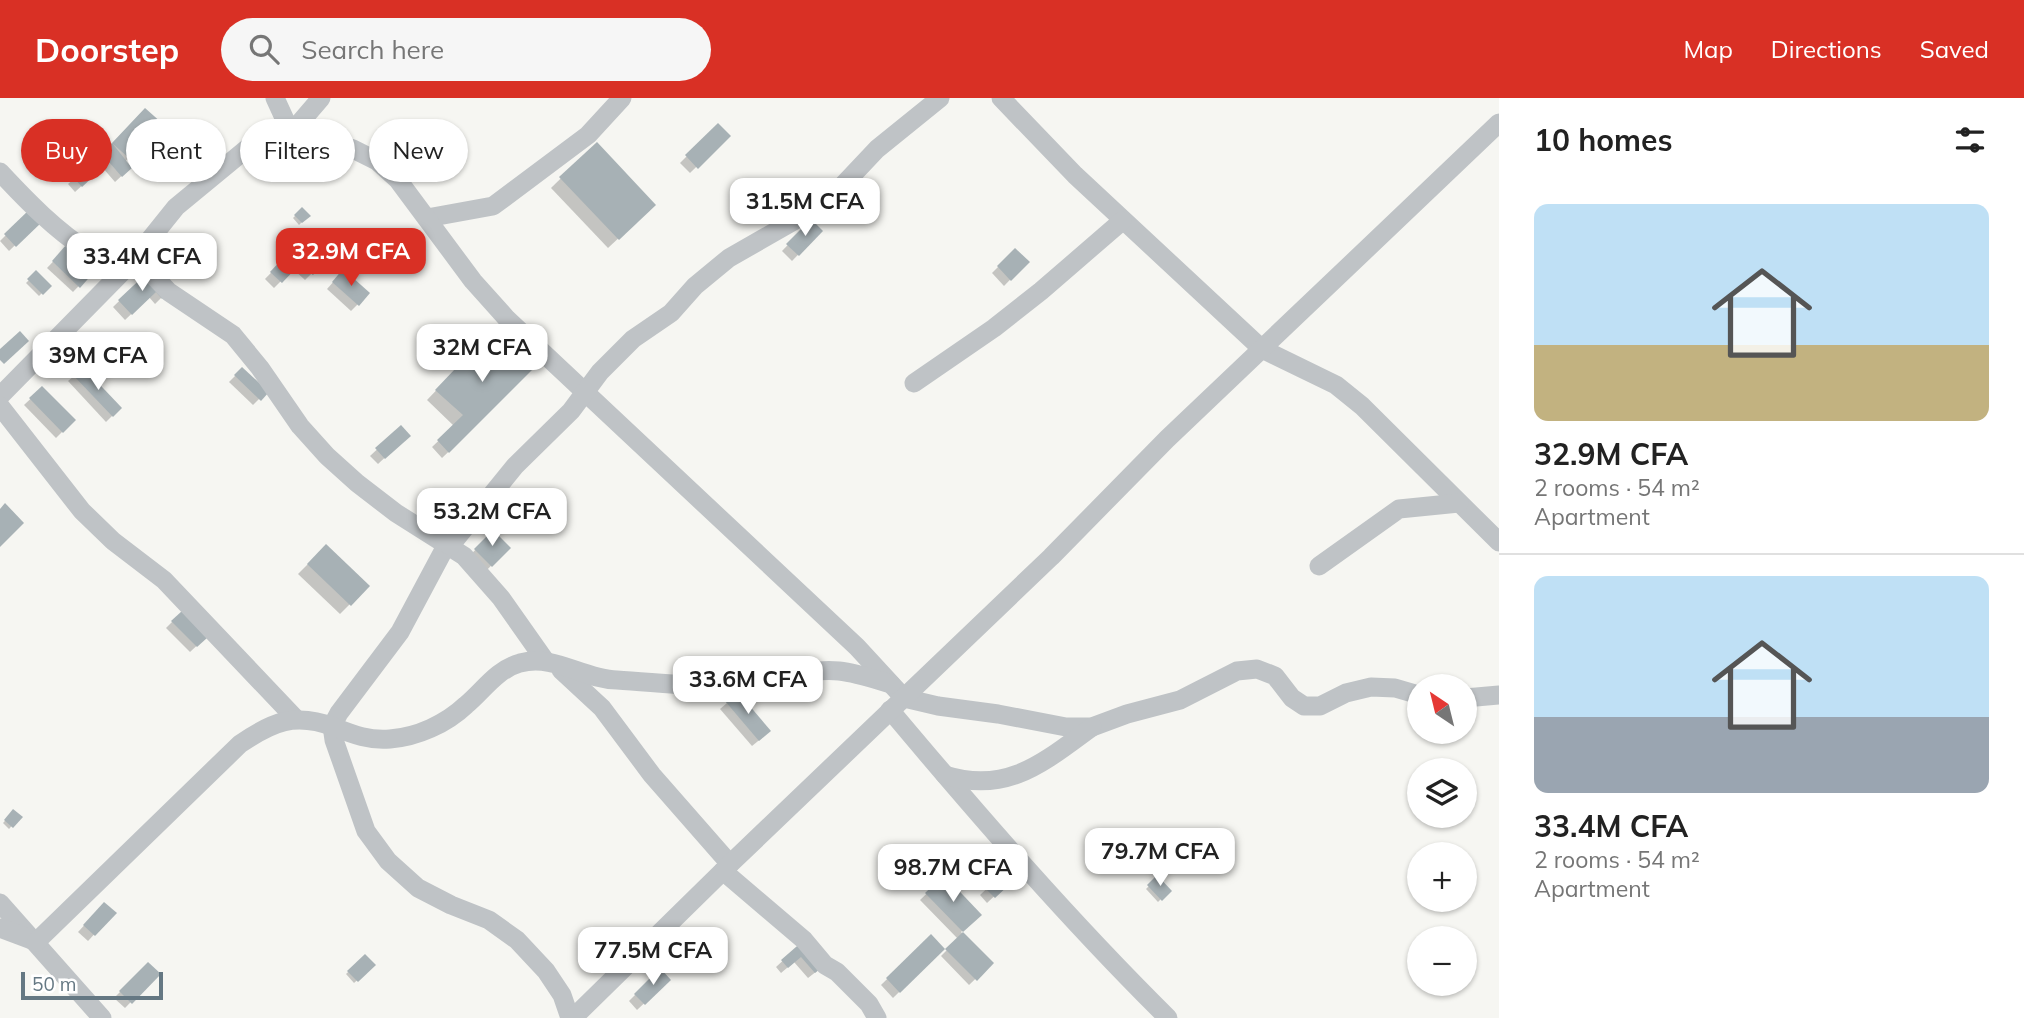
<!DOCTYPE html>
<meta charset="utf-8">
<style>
body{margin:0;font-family:Mulish,sans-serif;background:#f6f6f6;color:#222;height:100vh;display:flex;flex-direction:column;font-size:26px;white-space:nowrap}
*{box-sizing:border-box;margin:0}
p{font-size:23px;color:#767676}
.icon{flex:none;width:38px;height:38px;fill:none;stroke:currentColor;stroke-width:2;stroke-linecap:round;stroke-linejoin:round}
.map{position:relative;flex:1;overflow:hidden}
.side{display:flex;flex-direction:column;background:#fff;width:525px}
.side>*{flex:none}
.banner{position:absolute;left:21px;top:21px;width:665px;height:63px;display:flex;gap:14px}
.needle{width:46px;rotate:325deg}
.tools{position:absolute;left:1407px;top:576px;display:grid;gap:14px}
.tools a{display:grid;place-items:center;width:70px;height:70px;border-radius:50%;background:#fff;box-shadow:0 2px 5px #0004;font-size:35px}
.scale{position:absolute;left:21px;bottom:18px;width:142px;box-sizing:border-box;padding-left:7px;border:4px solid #657883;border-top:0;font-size:19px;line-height:24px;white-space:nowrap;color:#657883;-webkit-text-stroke:5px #fff;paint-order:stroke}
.price{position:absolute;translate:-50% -60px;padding:0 16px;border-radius:14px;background:#fff;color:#222;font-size:23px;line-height:46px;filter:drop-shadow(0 2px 4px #0008)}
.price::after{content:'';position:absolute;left:50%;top:42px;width:21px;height:16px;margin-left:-10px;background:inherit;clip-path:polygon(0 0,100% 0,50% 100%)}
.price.active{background:#d93025;color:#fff}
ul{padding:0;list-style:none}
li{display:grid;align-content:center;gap:14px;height:371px;padding:0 35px}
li+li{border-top:2px solid #e0e0e0}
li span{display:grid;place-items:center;height:217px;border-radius:14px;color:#555}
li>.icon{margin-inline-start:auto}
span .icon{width:126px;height:126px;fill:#fffc;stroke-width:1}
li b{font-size:30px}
h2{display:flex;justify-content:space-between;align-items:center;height:84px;padding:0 35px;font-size:30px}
.chip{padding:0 24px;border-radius:32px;background:#fff;box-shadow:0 2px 5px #0004;font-size:24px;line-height:63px}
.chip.active{background:#d93025;color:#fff}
header{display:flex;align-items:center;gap:42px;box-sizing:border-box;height:98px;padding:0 35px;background:#d93025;color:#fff}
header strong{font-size:33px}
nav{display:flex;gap:38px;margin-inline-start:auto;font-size:24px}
.search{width:490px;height:63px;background:#f6f6f6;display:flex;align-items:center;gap:18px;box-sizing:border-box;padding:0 24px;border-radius:38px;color:#767676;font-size:26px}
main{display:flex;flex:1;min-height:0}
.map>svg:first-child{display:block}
.shadow{fill:#0003}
.building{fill:#a7b1b5}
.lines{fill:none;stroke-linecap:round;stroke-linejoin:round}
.minor{stroke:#bfc3c6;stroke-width:19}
</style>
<header>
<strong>Doorstep</strong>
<div class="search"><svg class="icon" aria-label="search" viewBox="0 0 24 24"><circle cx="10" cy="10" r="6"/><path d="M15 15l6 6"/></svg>Search here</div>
<nav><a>Map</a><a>Directions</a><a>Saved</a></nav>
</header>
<main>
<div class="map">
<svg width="1499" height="920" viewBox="0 0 1499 920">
<rect width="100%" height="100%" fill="#f6f6f2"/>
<g class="shadow">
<polygon points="145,12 160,26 125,64 130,70 115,84 102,69 75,94 68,86 111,48"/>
<polygon points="718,27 728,38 690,75 680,65"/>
<polygon points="596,46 654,107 608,150 551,90"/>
<polygon points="188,70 204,72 192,81 186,73"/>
<polygon points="302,111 308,118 299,127 293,120"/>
<polygon points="30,113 40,123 9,153 0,143"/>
<polygon points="811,123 821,133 792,163 782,153"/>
<polygon points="299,146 320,167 305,182 293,171 274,190 265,181"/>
<polygon points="66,150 92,174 73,194 47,170"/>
<polygon points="1015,152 1027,164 1004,188 992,175"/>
<polygon points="343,173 368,196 351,213 327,191"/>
<polygon points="36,175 49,188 39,198 26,185"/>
<polygon points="148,175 167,194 155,206 149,199 125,222 113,209"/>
<polygon points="494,232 467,336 442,360 432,349 454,328 427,302"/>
<polygon points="242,271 266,294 253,307 229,284"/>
<polygon points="74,278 120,310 106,324 68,283"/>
<polygon points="42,290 74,322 56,340 24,307"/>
<polygon points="401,329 408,338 378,366 370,358"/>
<polygon points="493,435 508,450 485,474 469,458"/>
<polygon points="326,448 368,488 340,516 298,476"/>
<polygon points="181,515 205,540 190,554 166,530"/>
<polygon points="727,605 763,639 752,648 720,611"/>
<polygon points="14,713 20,719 9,731 3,725"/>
<polygon points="1006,757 1021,773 987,805 980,797 998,780 991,772"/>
<polygon points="944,779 979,817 961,834 992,865 969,887 941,858 958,841 920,802"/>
<polygon points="1157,780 1169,793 1158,804 1146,791"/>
<polygon points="104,806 114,815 88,843 78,834"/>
<polygon points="931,838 943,851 893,900 881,887"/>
<polygon points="803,844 817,873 808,880 794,864 781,875 776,869"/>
<polygon points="365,858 374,867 354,885 346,876"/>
<polygon points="148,866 158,876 125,910 114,900"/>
<polygon points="660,872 669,882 637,912 629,903"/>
</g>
<g class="building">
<polygon points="145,10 163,26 130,61 112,45 132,70 122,79 109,64 82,89 73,79 112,45"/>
<polygon points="718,25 731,38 698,71 685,57"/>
<polygon points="597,44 656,107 619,142 559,79"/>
<polygon points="196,62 209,70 195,80 187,69"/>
<polygon points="302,109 311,118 302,125 294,117"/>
<polygon points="30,111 43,123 16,149 4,136"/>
<polygon points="811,121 823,133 799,158 786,146"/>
<polygon points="299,143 323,166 313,177 300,166 282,185 270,174"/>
<polygon points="66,147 94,174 80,190 52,163"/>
<polygon points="1015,150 1030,164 1011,183 997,168"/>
<polygon points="343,171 370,195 359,208 332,184"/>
<polygon points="36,172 52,188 43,197 27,181"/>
<polygon points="149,173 169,194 162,201 156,194 132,217 118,202"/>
<polygon points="494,230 535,269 449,355 437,342 463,317 435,292"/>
<polygon points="20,233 29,243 4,266 0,262 0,251"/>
<polygon points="242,269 269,294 261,303 234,277"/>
<polygon points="84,270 122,310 113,319 72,276"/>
<polygon points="42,288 76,322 63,335 29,300"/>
<polygon points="401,327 411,338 385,361 375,350"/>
<polygon points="5,405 24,425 0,449 0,411"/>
<polygon points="493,432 511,450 492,469 474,451"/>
<polygon points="326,446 370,488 351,508 307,466"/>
<polygon points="182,513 207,540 197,549 171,523"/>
<polygon points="737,593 771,633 759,643 725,603"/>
<polygon points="13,711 23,719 13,730 4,722"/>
<polygon points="1006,755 1024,773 995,800 985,790 1003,773 996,765"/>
<polygon points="944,777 982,817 963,834 925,795"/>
<polygon points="1157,777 1172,793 1162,803 1147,787"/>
<polygon points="104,804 117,815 95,838 83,827"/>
<polygon points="963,834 994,865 977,883 945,851"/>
<polygon points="931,836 945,851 900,895 886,880"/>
<polygon points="804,842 825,867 815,875 801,859 788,870 781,862"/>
<polygon points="365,856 376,867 358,884 347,873"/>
<polygon points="148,864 161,876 132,906 119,893"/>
<polygon points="660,870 671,882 645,907 634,896"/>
</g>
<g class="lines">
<g class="minor">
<polyline points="275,0 291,35 321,0"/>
<polyline points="1001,0 1075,77 1262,251 1336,287 1362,308 1499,444"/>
<path d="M0,74C27,103 57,134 90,154C101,161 113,166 125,172"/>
<polyline points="427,120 493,108 588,37 622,0"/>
<polyline points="131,165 149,173 169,194 233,237 260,270 300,328 327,358 357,385 396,415 464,458 501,500 544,561"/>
<polyline points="914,285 994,230 1041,193 1122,123"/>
<polyline points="0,298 131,165 176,109 250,48 277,35 301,36 330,43 353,51 377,63 398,82 473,183 507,221 857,549 904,600 938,608 998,616 1066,629 1092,629 1127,616 1180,602 1237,573 1257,571 1275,578 1292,600 1304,608 1320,608 1346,595 1371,589 1395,590 1419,597"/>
<polyline points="0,308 82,413 113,443 164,482 296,621"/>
<polyline points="447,446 400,534 339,615 332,628 334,642 366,733 388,763 418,790 451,807 489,822 517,842 546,873 562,897 570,920"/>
<polyline points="450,448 515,368 571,313 600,274 633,241 671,215 695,188 729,160 827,104 877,51 940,0"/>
<polyline points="1319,468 1399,411 1459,405"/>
<polyline points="561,572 602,610 652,677 730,766"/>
<polyline points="1465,600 1499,597"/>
<path d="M890,612C979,718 1070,823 1168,920"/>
<path d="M945,677C1008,697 1045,663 1092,629"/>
<polyline points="723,773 804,842 825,867 837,874 869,906 877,920"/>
<polyline points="0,805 102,920"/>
<polyline points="0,830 32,842"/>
<path d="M36,844L240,646C272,624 295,614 334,629C352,636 369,643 390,641C417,639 446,626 466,607C484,592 496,572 520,565C555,556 582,581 617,582C654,584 693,590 729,587C766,584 803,570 839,573C857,575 874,581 891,586"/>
<polyline points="573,920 730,766 1051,459 1167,341 1499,25"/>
</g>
</g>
</svg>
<div class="tools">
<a><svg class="needle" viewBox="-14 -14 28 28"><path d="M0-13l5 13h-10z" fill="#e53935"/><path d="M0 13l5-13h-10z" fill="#767676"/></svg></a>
<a><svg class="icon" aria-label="layers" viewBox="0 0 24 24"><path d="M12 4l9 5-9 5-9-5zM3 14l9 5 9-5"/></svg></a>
<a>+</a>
<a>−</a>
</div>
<div class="scale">50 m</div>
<b class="price" style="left:805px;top:140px">31.5M CFA</b>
<b class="price active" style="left:351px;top:190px">32.9M CFA</b>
<b class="price" style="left:142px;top:195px">33.4M CFA</b>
<b class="price" style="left:482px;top:286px">32M CFA</b>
<b class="price" style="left:98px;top:294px">39M CFA</b>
<b class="price" style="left:492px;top:450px">53.2M CFA</b>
<b class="price" style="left:748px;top:618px">33.6M CFA</b>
<b class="price" style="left:1160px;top:790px">79.7M CFA</b>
<b class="price" style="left:953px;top:806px">98.7M CFA</b>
<b class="price" style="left:653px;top:889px">77.5M CFA</b>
<div class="banner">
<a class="chip active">Buy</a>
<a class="chip">Rent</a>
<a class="chip">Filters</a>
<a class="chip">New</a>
</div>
</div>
<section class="side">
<h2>10 homes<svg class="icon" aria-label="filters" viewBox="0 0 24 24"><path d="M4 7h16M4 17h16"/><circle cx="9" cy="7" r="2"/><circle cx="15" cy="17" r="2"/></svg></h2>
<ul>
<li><span style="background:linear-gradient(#bfe0f5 65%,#c2b280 0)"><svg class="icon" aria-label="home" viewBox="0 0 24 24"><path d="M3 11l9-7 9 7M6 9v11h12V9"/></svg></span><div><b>32.9M CFA</b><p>2 rooms · 54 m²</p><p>Apartment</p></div></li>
<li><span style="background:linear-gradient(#bfe0f5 65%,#9aa5b1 0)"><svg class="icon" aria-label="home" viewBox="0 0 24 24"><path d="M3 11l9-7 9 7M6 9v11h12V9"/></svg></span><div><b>33.4M CFA</b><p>2 rooms · 54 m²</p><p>Apartment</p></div></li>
</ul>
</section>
</main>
